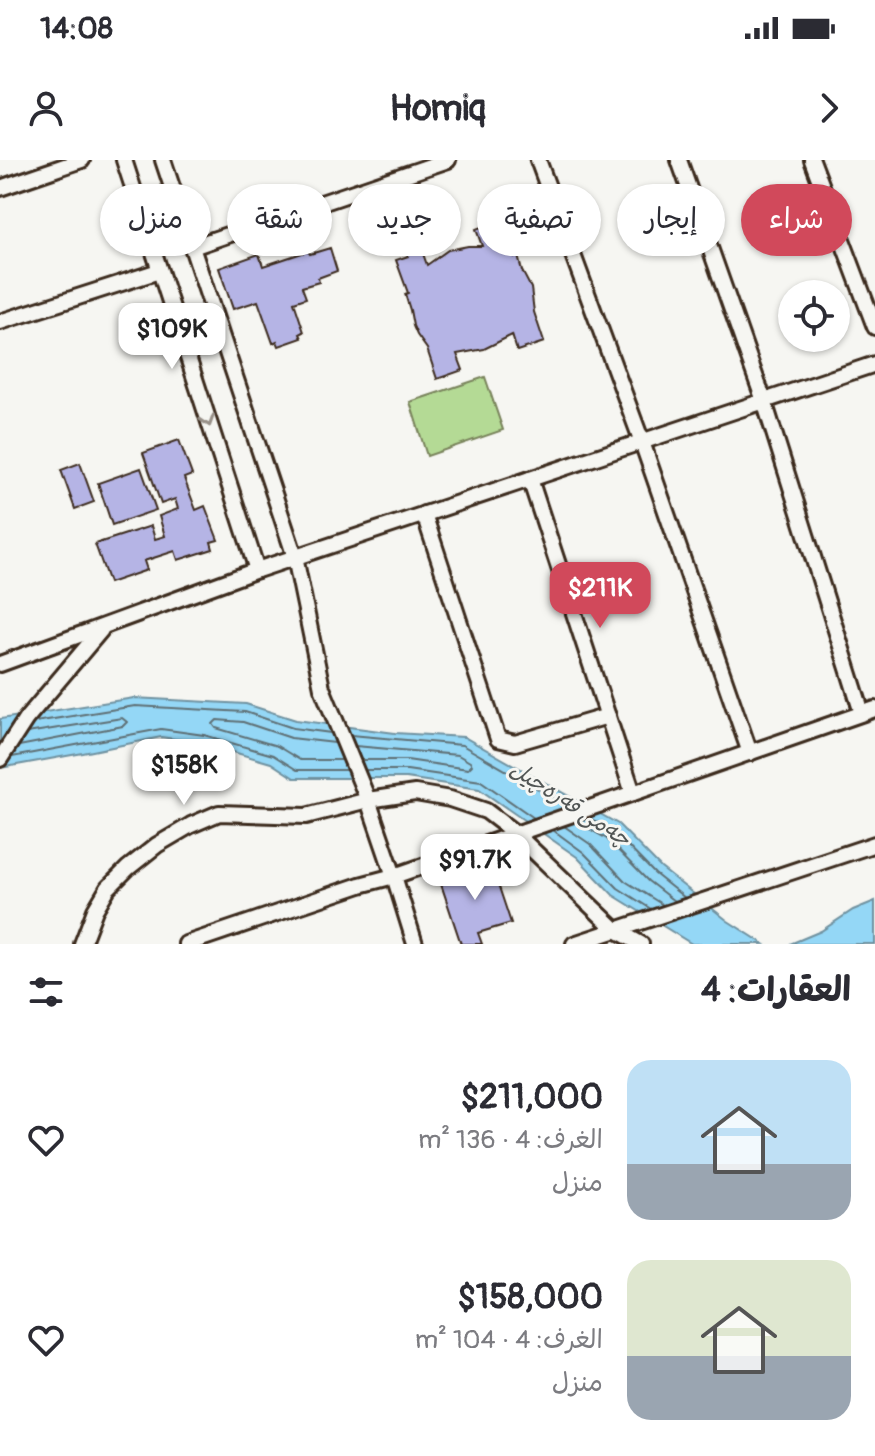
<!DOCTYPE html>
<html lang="ar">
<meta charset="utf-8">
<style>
body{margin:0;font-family:Pangolin,"Playpen Sans Arabic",sans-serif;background:#f2f2f3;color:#2b2b33;direction:rtl;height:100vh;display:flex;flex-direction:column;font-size:30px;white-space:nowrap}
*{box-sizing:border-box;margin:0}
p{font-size:26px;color:#7c7c81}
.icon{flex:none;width:44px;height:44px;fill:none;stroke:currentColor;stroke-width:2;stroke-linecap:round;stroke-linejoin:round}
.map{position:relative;height:784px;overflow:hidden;direction:ltr}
.details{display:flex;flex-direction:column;background:#fff;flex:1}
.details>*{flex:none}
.guide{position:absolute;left:24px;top:24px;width:828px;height:72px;direction:rtl;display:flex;gap:16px}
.controls{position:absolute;left:778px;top:120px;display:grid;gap:16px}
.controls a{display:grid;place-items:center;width:72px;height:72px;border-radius:50%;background:#fff;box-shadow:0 2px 6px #0004;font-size:40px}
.price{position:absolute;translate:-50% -68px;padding:0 18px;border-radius:16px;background:#fff;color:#222;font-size:26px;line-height:52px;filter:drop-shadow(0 2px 4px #0008)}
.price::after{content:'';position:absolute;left:50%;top:48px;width:24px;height:18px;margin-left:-12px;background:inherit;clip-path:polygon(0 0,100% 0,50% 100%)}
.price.current{background:#d1495b;color:#fff}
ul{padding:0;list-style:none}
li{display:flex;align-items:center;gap:24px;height:200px;padding:0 24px}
li span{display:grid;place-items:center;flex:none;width:224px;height:160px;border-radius:24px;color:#555}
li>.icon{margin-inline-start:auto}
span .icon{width:96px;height:96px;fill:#fffc;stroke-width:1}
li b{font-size:34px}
h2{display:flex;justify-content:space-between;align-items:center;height:96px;padding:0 24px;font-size:34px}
.chip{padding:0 28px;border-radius:36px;background:#fff;box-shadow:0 2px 6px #0004;font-size:28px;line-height:72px}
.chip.current{background:#d1495b;color:#fff}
.status{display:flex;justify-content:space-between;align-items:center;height:56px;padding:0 40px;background:#fff;direction:ltr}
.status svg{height:22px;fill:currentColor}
header{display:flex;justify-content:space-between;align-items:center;height:104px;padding:0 24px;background:#fff;font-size:36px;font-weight:800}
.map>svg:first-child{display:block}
.green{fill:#b4da95;stroke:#78825a;stroke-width:2}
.water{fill:#94d7f6;stroke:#7092a0;stroke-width:2}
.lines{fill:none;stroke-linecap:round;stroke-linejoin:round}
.shore{stroke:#5f6f74;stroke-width:2}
.building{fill:#b5b4e5;stroke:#3b2a1e;stroke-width:2}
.minor-casing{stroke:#3b2a1e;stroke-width:20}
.minor{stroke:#f6f6f2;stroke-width:14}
.oneway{stroke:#989088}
.labels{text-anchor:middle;stroke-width:6;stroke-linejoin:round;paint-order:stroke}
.water-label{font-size:22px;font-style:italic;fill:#515554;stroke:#f6f6f2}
</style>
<div class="status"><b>14:08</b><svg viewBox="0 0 49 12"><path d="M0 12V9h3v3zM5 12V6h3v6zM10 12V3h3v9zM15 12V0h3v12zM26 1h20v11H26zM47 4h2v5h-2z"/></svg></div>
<header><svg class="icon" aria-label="forward" viewBox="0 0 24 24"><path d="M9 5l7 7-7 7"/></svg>Homiq<svg class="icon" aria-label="person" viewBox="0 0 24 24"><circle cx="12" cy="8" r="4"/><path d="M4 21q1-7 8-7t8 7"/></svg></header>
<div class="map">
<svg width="875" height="784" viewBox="0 0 875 784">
<rect width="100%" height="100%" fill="#f6f6f2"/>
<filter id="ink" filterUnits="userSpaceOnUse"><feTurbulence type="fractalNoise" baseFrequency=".0125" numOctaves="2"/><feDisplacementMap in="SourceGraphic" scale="16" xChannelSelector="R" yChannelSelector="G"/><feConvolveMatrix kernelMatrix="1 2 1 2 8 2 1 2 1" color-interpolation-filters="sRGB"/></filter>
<g filter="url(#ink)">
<polygon class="green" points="485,217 503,270 427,296 410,242"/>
<g class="water">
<polygon points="134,538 246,544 296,560 395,573 464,577 618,664 661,708 728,761 764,784 692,784 613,735 577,697 479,629 406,618 294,618 271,603 202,583 161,577 83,593 0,608 0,559"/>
<polygon points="875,741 875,784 790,784 821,771 853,750"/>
</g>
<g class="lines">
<g class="shore">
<polyline points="35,562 135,546 245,552 293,568 331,573"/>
<polyline points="351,575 462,585 568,646"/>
<polyline points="335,583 291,578 243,562 217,560 213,564 216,568 277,586 300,600 342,600"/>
<polyline points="19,586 123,566 127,562 122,558 27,573"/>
<polyline points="355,586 458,595 470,602 472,605 468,609 407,600 361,600"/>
<polyline points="12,597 161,569 204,575 273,595 297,610 346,610"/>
<polyline points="366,610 407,610 481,621 534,658"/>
<polyline points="589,658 613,671 655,714 685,738"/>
<polyline points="577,662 607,679 648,721 674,741"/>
<polyline points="564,666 590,684 625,721 663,745"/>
<polyline points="553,670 583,692 618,728 651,749"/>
</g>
</g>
<g class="building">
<polygon points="489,64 491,68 504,64 515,97 518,96 522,111 531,128 534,152 544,182 517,191 512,175 484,189 457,194 463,210 437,219 427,189 417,175 413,166 410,150 405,134 408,133 396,100 408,96 407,93 421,88 427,105 448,90 468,86 482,86 476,69"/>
<polygon points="330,88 337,111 318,118 319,122 302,127 306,138 294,142 304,172 300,174 302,178 279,186 277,181 273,183 258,141 233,149 219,108 259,94 263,106 308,91 310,94"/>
<polygon points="179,280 192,315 184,318 196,350 205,346 218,380 211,382 213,389 178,400 175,391 144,401 147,410 109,423 95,384 151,366 155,379 165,376 159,356 178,349 175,339 161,344 143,293"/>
<polygon points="80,303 94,342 75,349 61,310"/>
<polygon points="141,308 156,350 112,365 98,323"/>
<polygon points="490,700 511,763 478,773 482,784 461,784 439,718"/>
</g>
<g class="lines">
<g class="minor-casing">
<g id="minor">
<polyline points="124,0 257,410"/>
<polyline points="163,0 295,397 322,528 368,640 394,716 415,784"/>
<polyline points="538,0 642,282 750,593"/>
<polyline points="679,0 764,241 862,553"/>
<polyline points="812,0 875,167"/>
<polyline points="0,28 82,0"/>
<polyline points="192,87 448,0"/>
<polyline points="0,162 159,111"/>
<polyline points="530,319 633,633"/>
<polyline points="424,354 498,579 515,583 608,556"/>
<polyline points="0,504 257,410 875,204"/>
<polyline points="0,599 26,559 101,470"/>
<polyline points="82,784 95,750 108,728 128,708 157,685 191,665 219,653 306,656 368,640 415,633 450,639 486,651 515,673 616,770 641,784"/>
<polyline points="186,784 360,725 394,716 875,549"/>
<polyline points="574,784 875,684"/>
</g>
</g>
<use href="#minor" class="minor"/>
</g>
<defs><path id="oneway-chevron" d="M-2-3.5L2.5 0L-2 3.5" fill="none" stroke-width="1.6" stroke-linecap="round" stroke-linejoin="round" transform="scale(2)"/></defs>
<use class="oneway" href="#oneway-chevron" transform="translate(208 261) rotate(72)"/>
</g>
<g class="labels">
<g class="water-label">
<text transform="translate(571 643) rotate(33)" y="8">چەمی قەرەچیل</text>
</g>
</g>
</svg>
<div class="controls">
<a><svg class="icon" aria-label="locate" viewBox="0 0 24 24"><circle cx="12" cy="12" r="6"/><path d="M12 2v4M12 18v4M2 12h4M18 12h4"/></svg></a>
</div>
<b class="price" style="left:172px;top:211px">$109K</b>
<b class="price current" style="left:600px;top:470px">$211K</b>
<b class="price" style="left:184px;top:647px">$158K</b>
<b class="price" style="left:475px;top:742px">$91.7K</b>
<div class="guide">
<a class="chip current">شراء</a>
<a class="chip">إيجار</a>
<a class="chip">تصفية</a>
<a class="chip">جديد</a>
<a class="chip">شقة</a>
<a class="chip">منزل</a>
</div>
</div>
<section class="details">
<h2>العقارات: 4<svg class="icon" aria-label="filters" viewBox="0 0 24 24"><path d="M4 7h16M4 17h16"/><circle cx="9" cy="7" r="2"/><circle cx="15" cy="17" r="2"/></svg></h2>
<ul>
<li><span style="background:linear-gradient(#bfe0f5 65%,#9aa5b1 0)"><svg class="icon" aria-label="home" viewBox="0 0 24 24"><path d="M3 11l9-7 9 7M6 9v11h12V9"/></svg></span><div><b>$211,000</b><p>الغرف: 4 · 136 m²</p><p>منزل</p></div><svg class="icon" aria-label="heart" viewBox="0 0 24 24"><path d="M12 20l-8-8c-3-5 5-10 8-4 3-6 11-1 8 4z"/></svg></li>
<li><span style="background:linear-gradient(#dfe7d0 60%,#9aa5b1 0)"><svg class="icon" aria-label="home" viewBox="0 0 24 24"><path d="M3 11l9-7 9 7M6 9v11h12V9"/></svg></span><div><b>$158,000</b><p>الغرف: 4 · 104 m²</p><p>منزل</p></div><svg class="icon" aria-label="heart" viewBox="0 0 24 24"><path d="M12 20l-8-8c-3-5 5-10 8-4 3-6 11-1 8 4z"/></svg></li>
</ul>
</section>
